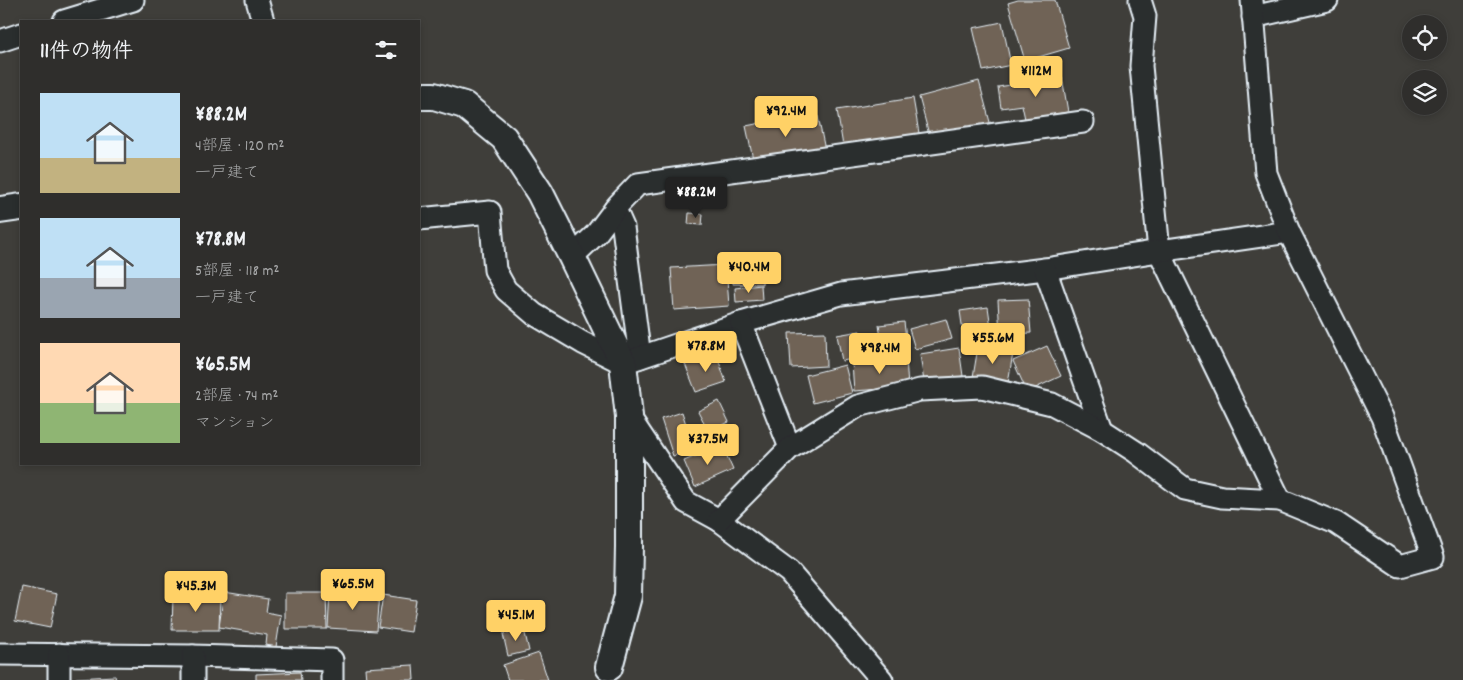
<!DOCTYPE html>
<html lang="ja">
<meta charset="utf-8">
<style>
body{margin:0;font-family:Dekko,"Klee One",sans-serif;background:#373634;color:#f1f3f6;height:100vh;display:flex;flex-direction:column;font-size:19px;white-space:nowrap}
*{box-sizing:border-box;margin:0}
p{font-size:16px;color:#a7a8a9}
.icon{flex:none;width:28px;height:28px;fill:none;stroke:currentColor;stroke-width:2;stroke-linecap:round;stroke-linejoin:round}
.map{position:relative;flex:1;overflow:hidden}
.details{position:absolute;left:20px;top:20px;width:400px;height:445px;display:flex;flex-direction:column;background:#2f2e2c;border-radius:0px;box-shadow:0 2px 8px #0003,0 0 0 1px #4a4a48}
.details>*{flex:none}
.controls{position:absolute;left:1402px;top:15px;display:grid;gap:10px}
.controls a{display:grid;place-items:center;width:45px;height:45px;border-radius:50%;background:#2f2e2c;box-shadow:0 2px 8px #0003,0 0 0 1px #4a4a48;font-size:25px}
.price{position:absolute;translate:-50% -42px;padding:0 11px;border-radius:5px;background:#ffd166;color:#111;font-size:16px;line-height:32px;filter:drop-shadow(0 1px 2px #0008)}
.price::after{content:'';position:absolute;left:50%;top:30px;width:15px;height:11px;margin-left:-8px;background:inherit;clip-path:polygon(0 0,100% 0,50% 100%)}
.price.current{background:#222;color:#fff}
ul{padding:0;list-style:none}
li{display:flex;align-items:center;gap:15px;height:125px;padding:0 20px}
li span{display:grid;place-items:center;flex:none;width:140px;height:100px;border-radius:0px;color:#555}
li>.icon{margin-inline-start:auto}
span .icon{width:60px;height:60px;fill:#fffc;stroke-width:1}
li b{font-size:21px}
h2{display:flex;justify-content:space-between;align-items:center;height:60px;padding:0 20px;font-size:21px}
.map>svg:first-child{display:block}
.building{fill:#706457;stroke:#e8f1f8}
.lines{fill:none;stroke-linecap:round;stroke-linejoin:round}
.minor-casing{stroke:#e8f1f8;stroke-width:25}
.tertiary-casing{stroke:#e8f1f8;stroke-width:30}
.minor{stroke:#2a2d2e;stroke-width:21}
.tertiary{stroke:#2a2d2e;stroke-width:26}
</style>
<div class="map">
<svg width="1463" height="680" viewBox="0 0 1463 680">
<rect width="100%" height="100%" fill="#3f3e3a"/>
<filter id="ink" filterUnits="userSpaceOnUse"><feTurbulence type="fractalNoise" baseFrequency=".02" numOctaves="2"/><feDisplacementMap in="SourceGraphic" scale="10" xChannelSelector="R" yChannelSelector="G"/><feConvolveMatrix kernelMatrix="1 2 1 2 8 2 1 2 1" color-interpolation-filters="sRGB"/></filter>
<g filter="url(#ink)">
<g class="building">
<polygon points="1018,0 1055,0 1069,48 1025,61 1008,3"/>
<polygon points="1002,22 1011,65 983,71 973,28"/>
<polygon points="1062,77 1068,112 1025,119 1022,105 1001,108 998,87"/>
<polygon points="979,81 991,126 931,142 919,97"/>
<polygon points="913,98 920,139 844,152 837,110"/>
<polygon points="817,112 825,150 754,164 746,126"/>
<polygon points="689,213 703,214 702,225 688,224"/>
<polygon points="734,263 763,264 762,284 733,284"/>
<polygon points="726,265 729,306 674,310 671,268"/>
<polygon points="761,285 762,300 736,302 735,288"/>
<polygon points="1028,299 1031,333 1000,335 998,300"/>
<polygon points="988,307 993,341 965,345 960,311"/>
<polygon points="946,319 952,339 915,349 909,329"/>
<polygon points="904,322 907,347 883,351 879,325"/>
<polygon points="860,331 864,357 842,361 837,335"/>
<polygon points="825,332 826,366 791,368 789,333"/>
<polygon points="1047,346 1061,376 1027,392 1013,361"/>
<polygon points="978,347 1013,353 1008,383 973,377"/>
<polygon points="959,348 963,376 924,382 920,354"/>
<polygon points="716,353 726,382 696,392 685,364"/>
<polygon points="906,358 908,387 854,391 852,363"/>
<polygon points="845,365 852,393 813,403 806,375"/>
<polygon points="719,401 729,422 709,432 698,411"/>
<polygon points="682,412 694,449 673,456 661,419"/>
<polygon points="722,445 733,470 695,487 684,461"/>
<polygon points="22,587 57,594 50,628 15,621"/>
<polygon points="330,591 379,594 376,631 328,628"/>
<polygon points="224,592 268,599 266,612 281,615 276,647 266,645 267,635 219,627"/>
<polygon points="285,593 326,593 327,629 285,629"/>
<polygon points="383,595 416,600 411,632 378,627"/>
<polygon points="173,596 220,597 219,630 172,630"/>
<polygon points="524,629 529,651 508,656 503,634"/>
<polygon points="539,653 548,680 508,680 503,665"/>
<polygon points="413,665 414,680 366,680 365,668"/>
<polygon points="300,672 301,680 256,680 256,674"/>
<polygon points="115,676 116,680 76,680 76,678"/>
</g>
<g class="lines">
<g class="minor-casing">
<g id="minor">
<polyline points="257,0 263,21"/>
<polyline points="1140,0 1145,16 1141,66 1159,251 1280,500"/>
<polyline points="1253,17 1327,0"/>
<polyline points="64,21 133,0"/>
<polyline points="0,41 21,34"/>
<polyline points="615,209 623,227 640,357"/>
<polyline points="419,219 490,212 495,270 506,290 534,314 583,343 623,363 741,323 841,294 1045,269 1159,251 1289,232"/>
<polyline points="572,257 596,234 618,205 638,184 1083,122"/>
<polyline points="1045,269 1102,430"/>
<polyline points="741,323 790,448"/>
<polyline points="629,417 686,502 719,520 789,572 882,680"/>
<polyline points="719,520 790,448 858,406 920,390 982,387 1052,404 1102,430 1136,452 1185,489 1222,497 1280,500 1336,523 1400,566 1433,557 1382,417 1289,232 1266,173 1252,0"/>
<polyline points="0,654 193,656 332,660 332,680"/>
<polyline points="59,654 59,680"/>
<polyline points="193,680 193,656"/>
</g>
</g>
<g class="tertiary-casing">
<g id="tertiary">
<polyline points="419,96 434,96 464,105 504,138 540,193 572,257 623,363 629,417 629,547 628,596 609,667"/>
<polyline points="0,210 21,207"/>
</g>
</g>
<use href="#minor" class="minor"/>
<use href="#tertiary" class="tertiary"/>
</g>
</g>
</svg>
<div class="controls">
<a><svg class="icon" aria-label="locate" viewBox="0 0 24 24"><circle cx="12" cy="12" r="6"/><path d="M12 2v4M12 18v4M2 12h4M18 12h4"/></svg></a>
<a><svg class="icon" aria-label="layers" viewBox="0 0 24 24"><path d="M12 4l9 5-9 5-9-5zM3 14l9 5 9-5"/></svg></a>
</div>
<b class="price" style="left:1036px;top:98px">¥112M</b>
<b class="price" style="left:786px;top:138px">¥92.4M</b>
<b class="price current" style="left:696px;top:219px">¥88.2M</b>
<b class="price" style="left:749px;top:294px">¥40.4M</b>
<b class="price" style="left:993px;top:365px">¥55.6M</b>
<b class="price" style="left:706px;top:373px">¥78.8M</b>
<b class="price" style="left:880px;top:375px">¥98.4M</b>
<b class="price" style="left:708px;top:466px">¥37.5M</b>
<b class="price" style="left:353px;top:611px">¥65.5M</b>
<b class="price" style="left:196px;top:613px">¥45.3M</b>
<b class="price" style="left:516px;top:642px">¥45.1M</b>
<section class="details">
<h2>11件の物件<svg class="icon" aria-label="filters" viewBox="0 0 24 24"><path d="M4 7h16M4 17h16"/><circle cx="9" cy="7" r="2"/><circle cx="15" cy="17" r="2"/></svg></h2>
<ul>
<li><span style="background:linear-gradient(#bfe0f5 65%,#c2b280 0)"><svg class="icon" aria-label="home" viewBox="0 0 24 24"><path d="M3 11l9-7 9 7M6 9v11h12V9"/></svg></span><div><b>¥88.2M</b><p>4部屋 · 120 m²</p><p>一戸建て</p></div></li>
<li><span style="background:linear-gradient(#bfe0f5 60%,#9aa5b1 0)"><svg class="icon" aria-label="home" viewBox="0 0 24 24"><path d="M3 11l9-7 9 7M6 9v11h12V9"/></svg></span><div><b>¥78.8M</b><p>5部屋 · 118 m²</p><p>一戸建て</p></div></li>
<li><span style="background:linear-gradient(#ffd9b3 60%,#8fb573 0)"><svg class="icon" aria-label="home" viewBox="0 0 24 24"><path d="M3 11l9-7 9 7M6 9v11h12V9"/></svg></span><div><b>¥65.5M</b><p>2部屋 · 74 m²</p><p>マンション</p></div></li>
</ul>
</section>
</div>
